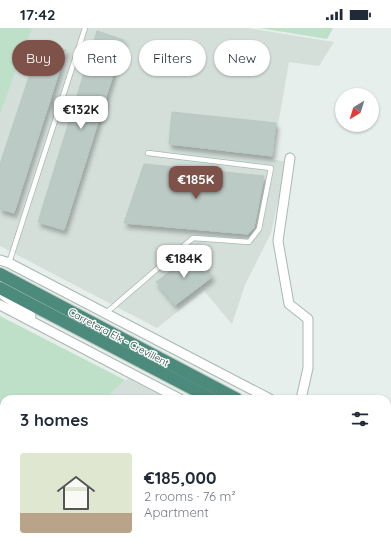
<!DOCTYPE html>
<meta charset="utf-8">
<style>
body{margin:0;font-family:Quicksand,sans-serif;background:#f6f6f7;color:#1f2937;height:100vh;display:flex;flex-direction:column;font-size:15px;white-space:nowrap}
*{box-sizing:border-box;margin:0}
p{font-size:13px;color:#747a83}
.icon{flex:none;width:22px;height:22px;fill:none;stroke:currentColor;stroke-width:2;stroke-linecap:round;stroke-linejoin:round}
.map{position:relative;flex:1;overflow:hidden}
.drawer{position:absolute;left:0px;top:367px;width:391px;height:156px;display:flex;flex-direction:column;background:#fff;border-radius:12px 12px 0 0;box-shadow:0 1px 3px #0004}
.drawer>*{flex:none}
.top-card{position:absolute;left:12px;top:12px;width:367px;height:36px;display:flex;gap:8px}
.needle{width:26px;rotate:218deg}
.buttons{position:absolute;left:335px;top:60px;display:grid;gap:8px}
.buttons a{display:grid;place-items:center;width:44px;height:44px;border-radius:50%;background:#fff;box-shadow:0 1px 3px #0004;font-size:20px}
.price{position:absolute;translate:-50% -34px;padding:0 9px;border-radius:8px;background:#fff;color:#222;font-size:13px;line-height:26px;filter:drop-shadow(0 1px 2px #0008)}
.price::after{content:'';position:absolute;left:50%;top:24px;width:12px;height:9px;margin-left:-6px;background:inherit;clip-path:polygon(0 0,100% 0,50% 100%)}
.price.selected{background:#7f5249;color:#fff}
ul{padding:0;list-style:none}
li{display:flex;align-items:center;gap:12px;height:100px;padding:0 20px}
li span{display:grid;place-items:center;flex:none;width:112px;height:80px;border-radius:4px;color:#555}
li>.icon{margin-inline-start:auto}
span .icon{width:48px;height:48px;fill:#fffc;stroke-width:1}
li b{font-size:17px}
h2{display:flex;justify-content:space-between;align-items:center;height:48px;padding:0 20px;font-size:17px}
.tag{padding:0 14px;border-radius:18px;background:#fff;box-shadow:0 1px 3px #0004;font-size:14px;line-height:36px}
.tag.selected{background:#7f5249;color:#fff}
.status{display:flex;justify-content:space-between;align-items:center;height:28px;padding:0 20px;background:#fff;direction:ltr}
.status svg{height:11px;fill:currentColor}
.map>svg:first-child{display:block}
.built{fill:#d4dfda}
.green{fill:#bfe0c8}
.building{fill:#bbcac4;stroke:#b8c9c2;filter:url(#shadow)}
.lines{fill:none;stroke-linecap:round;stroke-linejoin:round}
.service-casing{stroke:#a8b8b2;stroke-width:6}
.minor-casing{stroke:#a8b8b2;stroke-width:11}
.trunk-casing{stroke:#c2cac8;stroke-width:14}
.path{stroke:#86b3a5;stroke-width:1.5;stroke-dasharray:2 3;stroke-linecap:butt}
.service{stroke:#fff;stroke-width:4.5}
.minor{stroke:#fff;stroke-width:9}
.trunk{stroke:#4c8a7c;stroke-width:12}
.labels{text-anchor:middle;stroke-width:3;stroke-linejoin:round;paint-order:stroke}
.street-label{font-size:10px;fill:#24423a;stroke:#f7fbf9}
</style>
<div class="status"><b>17:42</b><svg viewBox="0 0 49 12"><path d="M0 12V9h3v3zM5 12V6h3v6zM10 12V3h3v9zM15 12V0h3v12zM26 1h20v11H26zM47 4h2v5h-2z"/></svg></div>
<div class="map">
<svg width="391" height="523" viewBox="0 0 391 523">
<defs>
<filter id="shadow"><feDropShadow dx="2.5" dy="4.5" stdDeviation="2" flood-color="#0004"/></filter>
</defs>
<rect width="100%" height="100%" fill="#e6efeb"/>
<g class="built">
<polygon points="0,0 248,0 334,14 319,38 289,34 272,131 287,134 271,205 245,257 232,296 204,263 157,300 0,218"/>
<polygon points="129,351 167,371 105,371 125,352"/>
<polygon points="387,488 391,490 391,523 303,523 301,519 387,519"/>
</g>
<g class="green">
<polygon points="0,0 32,0 0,85"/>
<polygon points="259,0 333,0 327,11"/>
<polygon points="0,288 125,352 105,371 4,371 4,519 0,520"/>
<polygon points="105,519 301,519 303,523 106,523"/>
</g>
<g class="building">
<polygon points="97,3 124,12 64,202 38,194"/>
<polygon points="41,13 66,22 14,185 0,181 0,136"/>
<polygon points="172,84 276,95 272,128 169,116"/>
<polygon points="144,136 264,148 254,199 248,206 124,195"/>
<polygon points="195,225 212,249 175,277 156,254"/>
<polygon points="387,389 391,389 391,426 387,424"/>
<polygon points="270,519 287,519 286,523 277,523 269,521"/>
</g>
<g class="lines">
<g class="service-casing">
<g id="service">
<polyline points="9,235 85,0"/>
<polyline points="106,285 193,210 249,214 259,201 271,140 148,125"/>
<polyline points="0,443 4,444"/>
<polyline points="40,520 49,519"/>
</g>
</g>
<g class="minor-casing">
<g id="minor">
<polyline points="290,130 278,213 289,276 308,291 308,340 301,371"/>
<polyline points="0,232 9,235 270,371"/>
<polyline points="1,265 31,288"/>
<polyline points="0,277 180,371"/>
<polyline points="387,433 391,435"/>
<polyline points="387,480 391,482"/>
</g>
</g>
<g class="trunk-casing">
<g id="trunk">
<polyline points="0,246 237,371"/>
<polyline points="0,260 212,371"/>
<polyline points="387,450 391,452"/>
<polyline points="387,464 391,466"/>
</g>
</g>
<g class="path">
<polyline points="0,455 4,454"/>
<polyline points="0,512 4,512"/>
</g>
<use href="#service" class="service"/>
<use href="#minor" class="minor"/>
<use href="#trunk" class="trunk"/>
</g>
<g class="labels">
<g class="street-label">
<text transform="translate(119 309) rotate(28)" y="4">Carretera Elx - Crevillent</text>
</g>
</g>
</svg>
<div class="buttons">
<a><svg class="needle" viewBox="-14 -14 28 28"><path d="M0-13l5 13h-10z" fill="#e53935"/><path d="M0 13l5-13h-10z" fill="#747a83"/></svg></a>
</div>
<b class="price" style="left:81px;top:102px">€132K</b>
<b class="price selected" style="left:196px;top:172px">€185K</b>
<b class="price" style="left:184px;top:251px">€184K</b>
<div class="top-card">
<a class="tag selected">Buy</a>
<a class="tag">Rent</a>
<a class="tag">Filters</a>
<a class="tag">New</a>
</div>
<section class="drawer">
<h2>3 homes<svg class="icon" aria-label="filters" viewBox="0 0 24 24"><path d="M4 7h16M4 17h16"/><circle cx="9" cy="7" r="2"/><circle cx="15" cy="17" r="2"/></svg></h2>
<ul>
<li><span style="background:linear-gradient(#dfe7d0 75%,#b9a48a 0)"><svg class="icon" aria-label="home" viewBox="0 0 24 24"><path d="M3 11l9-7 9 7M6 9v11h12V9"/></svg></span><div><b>€185,000</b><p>2 rooms · 76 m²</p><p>Apartment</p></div></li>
</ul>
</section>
</div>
